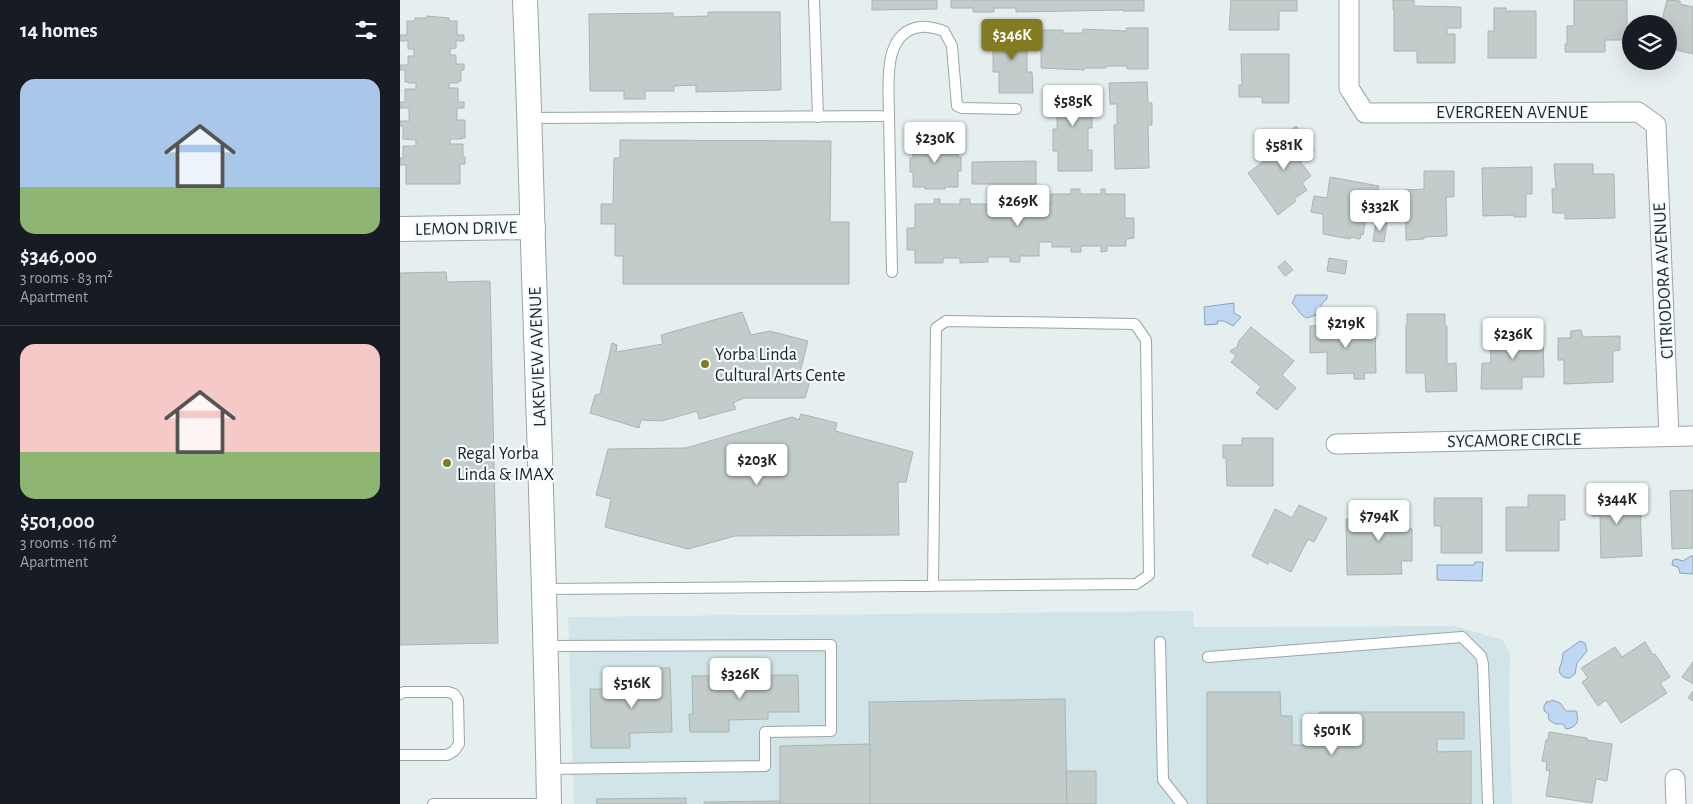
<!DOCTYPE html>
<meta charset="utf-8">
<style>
body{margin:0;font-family:"Alegreya Sans",sans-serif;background:#20242c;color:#f1f3f6;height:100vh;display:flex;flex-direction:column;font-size:19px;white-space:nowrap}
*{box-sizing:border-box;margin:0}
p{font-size:16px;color:#9ea1a6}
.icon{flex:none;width:28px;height:28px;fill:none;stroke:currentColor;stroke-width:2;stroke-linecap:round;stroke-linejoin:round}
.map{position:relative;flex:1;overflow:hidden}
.side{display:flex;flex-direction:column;background:#171b24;width:400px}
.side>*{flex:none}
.buttons{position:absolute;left:1222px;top:15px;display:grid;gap:10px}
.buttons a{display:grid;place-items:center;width:55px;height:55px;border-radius:50%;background:#171b24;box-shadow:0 5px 20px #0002;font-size:25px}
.price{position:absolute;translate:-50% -42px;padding:0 11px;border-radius:5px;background:#fff;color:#222;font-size:16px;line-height:32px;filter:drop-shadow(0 1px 2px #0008)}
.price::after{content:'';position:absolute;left:50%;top:30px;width:15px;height:11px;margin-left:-8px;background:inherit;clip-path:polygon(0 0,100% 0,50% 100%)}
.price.selected{background:#827b21;color:#fff}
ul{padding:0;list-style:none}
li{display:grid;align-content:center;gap:10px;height:265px;padding:0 20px}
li+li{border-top:1px solid #363941}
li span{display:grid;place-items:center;height:155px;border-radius:15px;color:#555}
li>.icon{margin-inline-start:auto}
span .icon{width:90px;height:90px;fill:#fffc;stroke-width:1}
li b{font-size:21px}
h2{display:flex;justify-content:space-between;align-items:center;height:60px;padding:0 20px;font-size:21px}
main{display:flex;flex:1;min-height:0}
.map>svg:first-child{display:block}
.built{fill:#d1e4e7}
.water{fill:#bfd7f3;stroke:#90a2b6}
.building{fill:#c2cccb;stroke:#aab4b3}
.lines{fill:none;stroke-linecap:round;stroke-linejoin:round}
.service-casing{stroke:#9ca5a6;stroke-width:12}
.minor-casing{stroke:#9ca5a6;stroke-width:21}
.tertiary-casing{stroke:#9ca5a6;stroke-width:26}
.service{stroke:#fff;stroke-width:10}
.minor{stroke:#fff;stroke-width:19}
.tertiary{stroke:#fff;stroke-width:24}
.poi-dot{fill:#827b21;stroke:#f2fcfe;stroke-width:2}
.labels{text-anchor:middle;stroke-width:4.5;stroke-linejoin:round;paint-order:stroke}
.street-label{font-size:18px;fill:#222626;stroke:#f2fcfe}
.poi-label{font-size:18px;fill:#222626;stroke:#f2fcfe;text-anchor:start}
</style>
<main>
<section class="side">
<h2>14 homes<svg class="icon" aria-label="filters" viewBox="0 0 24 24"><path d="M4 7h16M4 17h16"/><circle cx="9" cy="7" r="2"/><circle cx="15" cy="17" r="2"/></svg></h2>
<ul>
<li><span style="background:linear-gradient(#a9c7e8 70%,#8fb573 0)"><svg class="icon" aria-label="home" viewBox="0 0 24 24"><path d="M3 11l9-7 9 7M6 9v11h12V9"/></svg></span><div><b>$346,000</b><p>3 rooms · 83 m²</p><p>Apartment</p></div></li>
<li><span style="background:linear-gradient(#f6c9c9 70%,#8fb573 0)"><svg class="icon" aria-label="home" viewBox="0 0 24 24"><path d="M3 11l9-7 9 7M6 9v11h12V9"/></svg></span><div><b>$501,000</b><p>3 rooms · 116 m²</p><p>Apartment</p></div></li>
</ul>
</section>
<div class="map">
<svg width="1293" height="804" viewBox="0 0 1293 804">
<rect width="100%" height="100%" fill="#e5eff0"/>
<polygon class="built" points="793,611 794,627 1055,626 1103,640 1110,655 1109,705 1112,804 174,804 168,617"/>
<g class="water">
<path d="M896,295H927V299C922,302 919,309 919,314L907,318C899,315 898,308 892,303Z"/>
<polygon points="834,303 834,313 841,317 833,326 824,321 817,321 818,324 805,325 804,307"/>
<polygon points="1291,556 1293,556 1293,574 1280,573 1278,567 1272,565 1273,560 1276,559 1283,561"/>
<polygon points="1075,562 1083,562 1082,581 1037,580 1037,565 1074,565"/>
<path d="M1180,641L1185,643L1187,651L1177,663L1175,674L1170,678C1164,678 1160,676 1159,670L1162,661L1163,653Z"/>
<path d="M1152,700L1160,703L1166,711H1176C1180,720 1177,728 1166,729L1163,724H1155L1149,720L1148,713L1144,711V706L1147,701L1149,702Z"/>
</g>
<g class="building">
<polygon points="472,0 537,0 537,9 472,10"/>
<polygon points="551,0 744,0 744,11 723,11 723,10 616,12 616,8 594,8 594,12 573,12 573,8 551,8"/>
<polygon points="831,0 897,0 897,11 879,11 879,30 829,30"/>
<polygon points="993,0 1014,0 1014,6 1061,7 1061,28 1047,28 1047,34 1055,34 1055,63 1017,63 1017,51 994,51 994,10 993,10"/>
<polygon points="1174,0 1227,0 1227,40 1205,40 1205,52 1165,52 1165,44 1167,44 1167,26 1174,26"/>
<polygon points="1267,0 1280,1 1280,4 1293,7 1293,54 1269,48 1269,24 1254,24 1255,18 1262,20"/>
<polygon points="1094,8 1106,8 1106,11 1136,11 1136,58 1088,58 1088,31 1094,31"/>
<polygon points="308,12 380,12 381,90 296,92 296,85 274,86 274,91 245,91 245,99 224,99 224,91 190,91 189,14 273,13 273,17 308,16"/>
<polygon points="27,16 49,18 49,21 57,21 57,35 64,35 64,41 56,41 56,48 50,49 50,55 56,55 56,64 64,64 64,70 61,70 61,81 58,81 58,83 49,83 49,88 58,88 58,102 64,102 64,108 57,108 57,120 65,120 65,138 62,138 62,139 50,139 50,144 63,144 63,157 65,157 65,164 60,164 60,184 6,184 6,165 0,165 0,158 3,158 3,146 16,146 16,140 3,139 3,126 0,126 0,121 9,121 9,108 0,108 0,102 5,102 5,89 16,89 16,83 8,83 8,82 5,82 5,70 0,70 0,65 8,65 8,56 14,56 14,49 8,49 8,41 0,41 0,35 7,35 7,21 15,21 15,18 27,18"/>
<polygon points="726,28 748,28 748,69 727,69 727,66 706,66 706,68 684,68 684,70 641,68 641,30 663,30 663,33 683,33 683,29 726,31"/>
<polygon points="627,29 627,72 632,72 633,93 599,93 599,72 593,72 593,30"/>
<polygon points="841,54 889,54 889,103 862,103 862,97 839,97 839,85 842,85"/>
<polygon points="747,82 748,103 752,103 752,125 748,125 749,168 715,169 714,125 717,125 717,104 710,104 709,83"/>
<polygon points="653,86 692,86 692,128 688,128 688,150 692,150 692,171 658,171 658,151 653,151 653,129 657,129 657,107 653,107"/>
<polygon points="896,126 914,150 900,161 911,176 902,183 907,190 894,199 896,201 878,215 848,173 880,149 875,143"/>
<polygon points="528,139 542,139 542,141 558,141 558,157 561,157 561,171 558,171 558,187 545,187 545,189 525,189 525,187 513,187 513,172 510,172 510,158 513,158 513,141 528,141"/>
<polygon points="220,140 431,141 430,222 449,222 449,284 223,284 223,256 215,256 215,224 201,224 201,204 213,204 214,158 220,158"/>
<polygon points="636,161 636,184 572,184 572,162"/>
<polygon points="1154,164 1193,164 1193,174 1214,174 1215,218 1165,219 1165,213 1153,213 1152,189 1156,189"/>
<polygon points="1132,167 1132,194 1126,194 1126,217 1114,217 1114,215 1083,216 1082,168"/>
<polygon points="1024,171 1054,171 1054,197 1046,197 1047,236 1024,237 1024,239 1006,240 1005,190 1024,189"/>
<polygon points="930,177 979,186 977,192 989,194 986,213 967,212 963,235 961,234 960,239 951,237 950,239 923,234 923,214 911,212 914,196 927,198"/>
<polygon points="671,189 680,189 680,194 701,194 701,189 705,189 705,194 725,194 725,218 734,218 734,238 726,239 726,246 707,246 707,251 701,252 701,246 681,246 681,252 671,252 671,247 652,247 652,242 639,242 639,256 620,256 620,262 610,262 610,257 588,257 588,262 560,263 560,258 543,258 543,263 515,263 515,250 507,250 507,228 515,228 515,204 534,204 534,199 540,199 540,204 560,204 560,199 570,199 570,204 609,204 609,199 619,199 619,203 651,203 651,194 671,194"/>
<polygon points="976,222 987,223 984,242 973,241"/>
<polygon points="929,258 947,261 945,274 927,271"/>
<polygon points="885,261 893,270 885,276 878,267"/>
<polygon points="46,272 47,282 90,281 98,643 0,645 0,273"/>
<polygon points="342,312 351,335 370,331 408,341 399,376 410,381 405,398 344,398 333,403 336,409 299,419 297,411 262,421 241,420 239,428 190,413 195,395 200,394 212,343 217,345 216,352 263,344 261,335"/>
<polygon points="1007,314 1045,314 1045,326 1047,326 1047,364 1056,363 1057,391 1026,392 1025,373 1006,373 1006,325 1007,325"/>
<polygon points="946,325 946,327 975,326 976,373 964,373 965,379 954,379 954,373 927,374 927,352 910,353 910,326"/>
<polygon points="851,327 894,361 882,375 896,388 877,410 856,393 861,387 831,362 836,356 830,351 837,347 839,341"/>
<polygon points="1181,330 1183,337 1220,336 1220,350 1213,351 1213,382 1164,384 1164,360 1158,360 1158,338 1170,338 1171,331"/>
<polygon points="1090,333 1143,333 1144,377 1122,377 1122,389 1081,389 1082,363 1091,363"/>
<polygon points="401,414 437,423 435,431 513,452 506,482 498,482 499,535 335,536 288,549 205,527 211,499 196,495 208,449 286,448 392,417 399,420"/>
<polygon points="842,438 873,438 873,486 827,486 826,458 823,458 823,445 842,445"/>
<polygon points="1220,490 1220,507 1240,507 1242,556 1201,558 1200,516 1192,516 1191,491"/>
<polygon points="1293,490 1293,548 1272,549 1270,491"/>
<polygon points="1128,495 1165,495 1165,520 1159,520 1159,551 1106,551 1106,507 1128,507"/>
<polygon points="1034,498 1082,498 1082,553 1041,553 1041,526 1034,526"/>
<polygon points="899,505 927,518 914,542 908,539 891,572 869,561 868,564 852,556 875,509 892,518"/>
<polygon points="1008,505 1009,529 1012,529 1012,561 1001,561 1002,574 947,575 946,519 970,519 970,506"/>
<polygon points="1245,642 1253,655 1255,654 1270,677 1260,683 1267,693 1221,723 1206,700 1198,706 1182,682 1188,678 1181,668 1215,647 1222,657"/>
<polygon points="1293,662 1293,684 1282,677"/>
<polygon points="235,668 270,668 272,732 230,733 230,748 191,748 190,689 223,689 223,685 235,685"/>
<polygon points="398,675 399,712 368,712 368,719 329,720 329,732 290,732 289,714 293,714 292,676"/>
<polygon points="1293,691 1293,701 1288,698"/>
<polygon points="807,692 880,692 881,716 892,716 892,745 920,745 919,712 1064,712 1064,739 1037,739 1037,752 1071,751 1071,804 807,804"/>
<polygon points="665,699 667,804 470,804 469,702"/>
<polygon points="1149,732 1187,738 1187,740 1212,744 1207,781 1196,779 1192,803 1146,796 1150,771 1146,770 1147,762 1142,761 1146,740 1148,740"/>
<polygon points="470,744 470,804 380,804 380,746"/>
<polygon points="666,771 696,771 696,804 667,804"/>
<polygon points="286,798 286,804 197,804 196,799"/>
<polygon points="380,801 380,804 304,804 304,802"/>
</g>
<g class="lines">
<g class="service-casing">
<g id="service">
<polyline points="414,0 418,117"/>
<polyline points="489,116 492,272"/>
<path d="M131,118L489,116C489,87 481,31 521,27C528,26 537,29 544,31L552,46L557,106L562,108L616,109"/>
<polyline points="145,589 736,584 749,575 746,340 735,324 546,321 536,328 533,586"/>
<polyline points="760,642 763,780 782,804"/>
<polyline points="146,646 431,645 431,731 365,732 365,766 149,769"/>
<polyline points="808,657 1062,637 1081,656 1083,664 1088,804"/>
<polyline points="0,694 4,692 48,692 54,694 58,700 59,744 54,751 47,755 0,755"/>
<polyline points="33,804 149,804"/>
</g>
</g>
<g class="minor-casing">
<g id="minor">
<polyline points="949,0 949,88 965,113 1238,112 1256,125 1269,436"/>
<polyline points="936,444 1293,436"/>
<polyline points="1275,779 1276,804"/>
</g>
</g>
<g class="tertiary-casing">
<g id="tertiary">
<path d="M125,0C129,92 131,183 134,275C140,451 146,627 149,804"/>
<polyline points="0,229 133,227"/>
</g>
</g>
<use href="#service" class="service"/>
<use href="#minor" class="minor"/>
<use href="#tertiary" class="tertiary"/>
</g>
<g class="poi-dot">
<circle cx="305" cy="364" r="5"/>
<circle cx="47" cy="463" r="5"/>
</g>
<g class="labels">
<g class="street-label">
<text x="1112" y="118">EVERGREEN AVENUE</text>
<text transform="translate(66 228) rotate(-1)" y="6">LEMON DRIVE</text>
<text transform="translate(1263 281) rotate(-93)" y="6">CITRIODORA AVENUE</text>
<text transform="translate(137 357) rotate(-92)" y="6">LAKEVIEW AVENUE</text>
<text transform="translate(1114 440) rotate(-1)" y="6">SYCAMORE CIRCLE</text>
</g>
<g class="poi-label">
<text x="315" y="360">Yorba Linda<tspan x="315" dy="21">Cultural Arts Cente</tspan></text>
<text x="57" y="459">Regal Yorba<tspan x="57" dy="21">Linda &amp; IMAX</tspan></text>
</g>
</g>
</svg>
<div class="buttons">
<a><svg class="icon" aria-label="layers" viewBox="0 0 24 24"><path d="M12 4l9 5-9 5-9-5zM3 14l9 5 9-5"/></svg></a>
</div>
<b class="price selected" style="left:612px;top:61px">$346K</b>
<b class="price" style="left:673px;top:127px">$585K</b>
<b class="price" style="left:535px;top:164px">$230K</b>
<b class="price" style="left:884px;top:171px">$581K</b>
<b class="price" style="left:618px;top:227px">$269K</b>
<b class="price" style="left:980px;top:232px">$332K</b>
<b class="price" style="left:946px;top:349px">$219K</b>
<b class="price" style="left:1113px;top:360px">$236K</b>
<b class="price" style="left:357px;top:486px">$203K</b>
<b class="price" style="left:1217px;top:525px">$344K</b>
<b class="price" style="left:979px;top:542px">$794K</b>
<b class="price" style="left:340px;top:700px">$326K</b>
<b class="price" style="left:232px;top:709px">$516K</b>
<b class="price" style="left:932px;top:756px">$501K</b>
</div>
</main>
